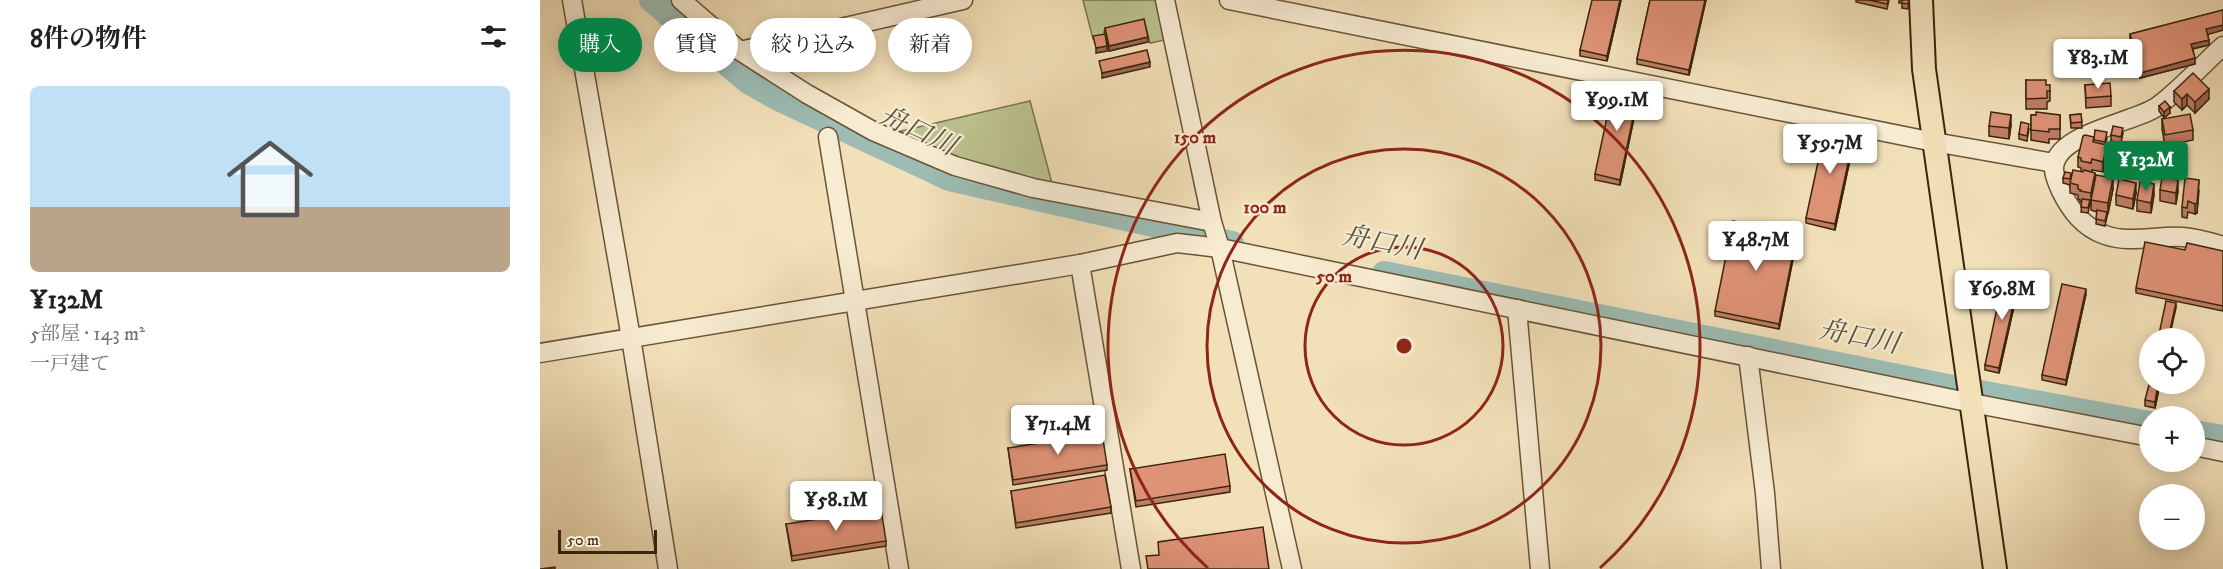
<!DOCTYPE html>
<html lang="ja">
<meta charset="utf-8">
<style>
body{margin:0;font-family:"IM FELL DW Pica","Noto Serif JP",serif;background:#f2f2f2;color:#202124;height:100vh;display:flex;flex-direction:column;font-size:22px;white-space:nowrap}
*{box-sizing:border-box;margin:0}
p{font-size:20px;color:#757577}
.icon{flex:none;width:33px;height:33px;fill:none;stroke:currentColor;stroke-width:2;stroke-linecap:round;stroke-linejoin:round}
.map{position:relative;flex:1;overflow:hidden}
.drawer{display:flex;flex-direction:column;background:#fff;width:540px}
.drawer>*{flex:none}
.guide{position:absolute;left:18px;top:18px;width:570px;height:54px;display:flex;gap:12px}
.buttons{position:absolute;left:1599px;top:328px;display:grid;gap:12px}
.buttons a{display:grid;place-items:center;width:66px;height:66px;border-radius:50%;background:#fff;box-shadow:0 3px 15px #0003;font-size:30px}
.scale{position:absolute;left:18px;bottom:15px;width:99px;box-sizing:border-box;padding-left:6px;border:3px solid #3b250c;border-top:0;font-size:16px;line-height:21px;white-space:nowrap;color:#3b250c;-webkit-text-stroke:4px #f7ebd2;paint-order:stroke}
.price{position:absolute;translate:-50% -51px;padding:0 14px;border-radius:6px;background:#fff;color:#222;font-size:20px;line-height:39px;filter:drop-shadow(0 2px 3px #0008)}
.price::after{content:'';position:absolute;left:50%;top:36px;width:18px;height:14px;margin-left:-9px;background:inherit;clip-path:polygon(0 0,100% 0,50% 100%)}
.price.active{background:#0b8043;color:#fff}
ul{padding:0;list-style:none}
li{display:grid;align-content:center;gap:12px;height:318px;padding:0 30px}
li span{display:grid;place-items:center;height:186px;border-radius:9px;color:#555}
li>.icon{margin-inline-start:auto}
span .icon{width:108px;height:108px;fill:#fffc;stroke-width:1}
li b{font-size:26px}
h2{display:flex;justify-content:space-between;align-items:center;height:72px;padding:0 30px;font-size:26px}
.chip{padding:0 21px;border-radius:27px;background:#fff;box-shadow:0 3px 15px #0003;font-size:21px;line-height:54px}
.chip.active{background:#0b8043;color:#fff}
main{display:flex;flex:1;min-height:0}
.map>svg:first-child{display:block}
.green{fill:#bbc28f;stroke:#7b744e;stroke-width:1.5}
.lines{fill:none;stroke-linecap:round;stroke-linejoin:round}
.river{stroke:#9cbcb4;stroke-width:24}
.minor-casing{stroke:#695437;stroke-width:21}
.major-casing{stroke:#3b250c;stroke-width:26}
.minor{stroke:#f7ebd2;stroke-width:18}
.major{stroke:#f2e0b9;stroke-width:22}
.wall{fill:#bf7e65;stroke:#3b250c;stroke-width:1.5}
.shaded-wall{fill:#9b6653;stroke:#3b250c;stroke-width:1.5}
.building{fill:#de9276;stroke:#3b250c;stroke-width:1.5}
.ring{fill:none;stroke:#8f2418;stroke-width:3}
.labels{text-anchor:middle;stroke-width:4.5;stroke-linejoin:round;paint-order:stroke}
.water-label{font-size:27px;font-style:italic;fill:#58523e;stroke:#f7ebd2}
.centre{fill:#8f2418;stroke:#f7ebd2;stroke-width:3}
.ring-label{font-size:18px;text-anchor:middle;font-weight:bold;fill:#8f2418;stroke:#f7ebd2;stroke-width:4.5;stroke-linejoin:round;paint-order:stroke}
</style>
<main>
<section class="drawer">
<h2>8件の物件<svg class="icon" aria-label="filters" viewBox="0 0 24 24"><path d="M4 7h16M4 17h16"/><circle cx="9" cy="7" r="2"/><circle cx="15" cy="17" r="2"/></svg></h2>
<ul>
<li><span style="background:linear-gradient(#bfe0f5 65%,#b9a48a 0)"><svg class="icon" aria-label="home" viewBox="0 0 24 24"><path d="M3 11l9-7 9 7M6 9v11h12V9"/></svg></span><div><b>¥132M</b><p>5部屋 · 143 m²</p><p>一戸建て</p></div></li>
</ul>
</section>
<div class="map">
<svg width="1683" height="569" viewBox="0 0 1683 569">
<rect width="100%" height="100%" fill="#f2e0b9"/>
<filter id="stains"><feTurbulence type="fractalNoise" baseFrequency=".00333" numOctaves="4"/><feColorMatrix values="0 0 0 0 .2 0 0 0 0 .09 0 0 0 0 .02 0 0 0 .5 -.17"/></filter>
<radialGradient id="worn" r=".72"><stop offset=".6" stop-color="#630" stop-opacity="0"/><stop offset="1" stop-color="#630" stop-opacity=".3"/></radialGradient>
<g class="green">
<polygon points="543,0 617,0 625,40 610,43 605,23 564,31 564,37 553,39"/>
<polygon points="490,101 513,187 447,170 353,133"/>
</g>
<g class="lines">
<g class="river">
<polyline points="111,0 208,82 238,99 409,179 692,243"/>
<polyline points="844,273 1418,388 1610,423"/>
<polyline points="1654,432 1683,437"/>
</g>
<g class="minor-casing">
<g id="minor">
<polyline points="32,0 91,338 128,569"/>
<polyline points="141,0 200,51 267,94 333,131 415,166 493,188 672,222"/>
<polyline points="625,0 672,222 680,248 752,569"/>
<polyline points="689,0 1394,142 1514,163"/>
<path d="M1683,46C1663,64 1636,94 1615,108C1591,123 1514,134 1514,169C1514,176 1518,184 1521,191C1531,211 1543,227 1565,235C1590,244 1617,235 1643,237C1656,238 1670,242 1683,246"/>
<polyline points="200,51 423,0"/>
<polyline points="288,137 359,569"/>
<polyline points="540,264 591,569"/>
<polyline points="977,309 1000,569"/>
<polyline points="0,353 540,264 637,243 680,248 1432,403 1610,437"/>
<polyline points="1208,356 1225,493 1231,569"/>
<polyline points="1654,446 1683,452"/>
</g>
</g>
<g class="major-casing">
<polyline id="major" points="1381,0 1384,69 1455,569"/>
</g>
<use href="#minor" class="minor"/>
<use href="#major" class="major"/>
</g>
<g class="wall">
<polygon points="1081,0 1067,61 1040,56 1040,50"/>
<polygon points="1110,0 1166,0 1149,75 1097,64 1097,59"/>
<polygon points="1316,0 1349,0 1347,9 1316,2"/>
<polygon points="1359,0 1369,0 1368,9 1362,8 1362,3 1359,3"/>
<polygon points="1683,10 1683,30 1668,34 1669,45 1653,49 1655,64 1600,78 1590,39 1590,34"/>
<polygon points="565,28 608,42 569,51 565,33"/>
<polygon points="1586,52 1589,61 1589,66 1586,66"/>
<polygon points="1486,80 1506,85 1510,91 1510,101 1507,102 1507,109 1486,109"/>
<polygon points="1545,85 1571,96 1571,106 1546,108"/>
<polygon points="1634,91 1669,99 1655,113 1647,105 1642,110 1634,102"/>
<polygon points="1099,94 1080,185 1055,180 1055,174"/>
<polygon points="1619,106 1630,113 1624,118 1619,111"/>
<polygon points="1541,114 1542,128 1531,128 1530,115"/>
<polygon points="1491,115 1520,115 1520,139 1509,139 1509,143 1491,140"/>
<polygon points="1622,119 1653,130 1653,140 1625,146 1622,129"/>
<polygon points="1471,125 1469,139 1449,136 1449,126"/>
<polygon points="1489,129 1487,141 1479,139 1479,134"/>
<polygon points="1583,133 1581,143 1571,141 1571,135"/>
<polygon points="1315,136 1295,230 1266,223 1266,218"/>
<polygon points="1553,137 1567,138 1565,145 1567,155 1563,172 1552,170 1552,172 1555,182 1573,189 1565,226 1556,224 1557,212 1551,210 1551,201 1551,203 1550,203 1548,213 1541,212 1542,202 1540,202 1540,200 1538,199 1538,195 1530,193 1530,184 1530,185 1523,183 1523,178 1531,178 1543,172 1541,171 1541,168 1538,167 1538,157"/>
<polygon points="1587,159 1609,161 1607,174 1587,169"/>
<polygon points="1620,190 1638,191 1636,204 1620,201"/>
<polygon points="1659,191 1657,213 1655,214 1648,212 1647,218 1642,217 1642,207"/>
<polygon points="1596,193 1593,209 1576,205 1576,195"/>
<polygon points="1614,195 1611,213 1597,211 1597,200"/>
<polygon points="1257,239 1239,329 1175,316 1175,311"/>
<polygon points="1645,250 1683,251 1683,311 1596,293 1596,288"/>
<polygon points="1479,284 1459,373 1445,370 1445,365"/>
<polygon points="1546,294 1526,385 1502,380 1502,375"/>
<polygon points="1620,384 1615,408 1605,406 1605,400"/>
<polygon points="468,448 567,465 567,470 473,485"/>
<polygon points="590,469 690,486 690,492 596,507"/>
<polygon points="471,491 571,507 571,513 476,528"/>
<polygon points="246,524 346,541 346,546 252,561"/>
</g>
<g class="shaded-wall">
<polygon points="1080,0 1081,0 1067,61 1067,56"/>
<polygon points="1165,0 1166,0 1149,75 1149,70"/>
<polygon points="1683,25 1683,30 1666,35 1666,29"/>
<polygon points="608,37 608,42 569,51 569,46"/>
<polygon points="1669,40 1669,45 1651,49 1651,44"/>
<polygon points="567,46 567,51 556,53 556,48"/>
<polygon points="1655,58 1655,64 1600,78 1600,73"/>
<polygon points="610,62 610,67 562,78 562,73"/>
<polygon points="1099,89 1099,94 1080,185 1080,180"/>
<polygon points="1669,89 1669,99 1655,113 1655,102"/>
<polygon points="1647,94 1647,105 1642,110 1642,99"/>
<polygon points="1630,107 1630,113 1624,118 1624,112"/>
<polygon points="1471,115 1471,125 1469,139 1469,128"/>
<polygon points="1315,131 1315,136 1295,230 1295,224"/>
<polygon points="1567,145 1567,155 1563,172 1563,162"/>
<polygon points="1609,151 1609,161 1607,174 1607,164"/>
<polygon points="1555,173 1555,183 1551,203 1551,193"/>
<polygon points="1573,178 1573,189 1568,214 1568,203"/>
<polygon points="1638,180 1638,191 1636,204 1636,193"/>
<polygon points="1659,180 1657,213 1655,214 1655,204"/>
<polygon points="1596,183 1596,193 1593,209 1593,199"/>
<polygon points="1614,184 1614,195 1611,213 1611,203"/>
<polygon points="1257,234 1257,239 1239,329 1239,324"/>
<polygon points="1479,279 1479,284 1459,373 1459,368"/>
<polygon points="1546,289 1546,294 1526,385 1526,380"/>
<polygon points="1636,303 1636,308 1629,339 1628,339"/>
<polygon points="1618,384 1620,384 1615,408 1615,402"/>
</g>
<g class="building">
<polygon points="1052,0 1080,0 1067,56 1040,50"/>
<polygon points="1110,0 1165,0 1149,70 1097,59"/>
<polygon points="1329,0 1348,0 1347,4"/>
<polygon points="1362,0 1369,0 1368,4 1362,3"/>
<polygon points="1683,10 1683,25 1666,29 1669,40 1651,44 1655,58 1600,73 1590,34"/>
<polygon points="604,19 608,37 569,46 565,28"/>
<polygon points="565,34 567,46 556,48 553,36"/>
<polygon points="607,50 610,62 562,73 559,61"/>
<rect x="1586" y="52" width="3" height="9"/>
<polygon points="1653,73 1669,89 1655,102 1647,94 1642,99 1634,91"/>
<polygon points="1486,80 1506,80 1506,85 1510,85 1510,91 1507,91 1507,98 1486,99"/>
<polygon points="1570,83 1571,96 1546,98 1545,85"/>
<polygon points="1074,84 1099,89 1080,180 1055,174"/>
<polygon points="1625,101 1630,107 1624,112 1619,106"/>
<polygon points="1451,112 1471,115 1469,128 1449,126"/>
<polygon points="1496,112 1520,115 1520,129 1509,129 1509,132 1491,130 1491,115 1496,115"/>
<polygon points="1541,114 1542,122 1531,123 1530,115"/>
<polygon points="1650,114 1653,130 1625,135 1622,119"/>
<polygon points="1481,122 1489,124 1487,136 1479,134"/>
<polygon points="1286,125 1315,131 1295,224 1266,218"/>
<polygon points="1573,126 1583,128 1581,137 1571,135"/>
<polygon points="1555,130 1567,132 1565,142 1554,140"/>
<polygon points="1545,135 1554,137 1553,142 1567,145 1563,162 1552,159 1551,163 1541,161 1541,158 1538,157 1543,136"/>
<polygon points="1589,146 1609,151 1607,164 1587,159"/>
<polygon points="1533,170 1543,172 1544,170 1555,173 1551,193 1540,191 1541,190 1538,189 1538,185 1530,183"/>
<polygon points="1525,172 1531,173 1530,179 1523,178"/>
<polygon points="1556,175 1573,178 1568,203 1551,200"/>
<polygon points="1622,178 1638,180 1636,193 1620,190"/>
<polygon points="1645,178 1659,180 1657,203 1655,204 1648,201 1647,208 1642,207"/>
<polygon points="1579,179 1596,183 1593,199 1576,195"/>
<polygon points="1600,182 1614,184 1611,203 1597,200"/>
<polygon points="1542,199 1550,200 1548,208 1541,207"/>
<polygon points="1557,210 1567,212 1565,221 1556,219"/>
<polygon points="1193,221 1257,234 1239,324 1175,311"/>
<polygon points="1605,242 1645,250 1647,243 1683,251 1683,306 1596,288"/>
<polygon points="1464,275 1479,279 1459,368 1445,365"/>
<polygon points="1522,284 1546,289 1526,380 1502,375"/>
<polygon points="1626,301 1636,303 1628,339 1618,339"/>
<polygon points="1610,381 1610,384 1618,384 1615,402 1605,400"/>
<polygon points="562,433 567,465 473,480 468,448"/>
<polygon points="685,454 690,486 596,501 590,469"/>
<polygon points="565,475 571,507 476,523 471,491"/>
<polygon points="341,509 346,541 252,556 246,524"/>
<polygon points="723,527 729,569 608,569 606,556 619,555 618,542"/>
<polygon points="15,567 15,569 0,569"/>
</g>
<g class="ring">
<circle cx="864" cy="346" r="99"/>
<circle cx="864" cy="346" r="197"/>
<path d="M668 568A296 296 0 1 1 1060 568"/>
</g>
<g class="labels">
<g class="water-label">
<text transform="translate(378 130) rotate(25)" y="9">舟口川</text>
<text transform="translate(842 242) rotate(11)" y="9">舟口川</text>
<text transform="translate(1319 336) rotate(11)" y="9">舟口川</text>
</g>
</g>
<circle cx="864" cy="346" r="9" class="centre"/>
<g class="ring-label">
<text x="655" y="143">150 m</text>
<text x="725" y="213">100 m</text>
<text x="794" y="282">50 m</text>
</g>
<rect width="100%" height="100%" filter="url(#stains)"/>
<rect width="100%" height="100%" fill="url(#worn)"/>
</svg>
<div class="buttons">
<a><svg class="icon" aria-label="locate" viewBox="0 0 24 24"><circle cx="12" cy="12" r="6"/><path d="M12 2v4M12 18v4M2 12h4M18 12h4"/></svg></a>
<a>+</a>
<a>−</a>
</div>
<div class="scale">50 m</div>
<b class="price" style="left:1558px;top:90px">¥83.1M</b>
<b class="price" style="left:1077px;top:132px">¥99.1M</b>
<b class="price" style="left:1290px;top:175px">¥59.7M</b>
<b class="price active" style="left:1606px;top:192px">¥132M</b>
<b class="price" style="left:1216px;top:272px">¥48.7M</b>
<b class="price" style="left:1462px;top:321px">¥69.8M</b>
<b class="price" style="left:518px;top:456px">¥71.4M</b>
<b class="price" style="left:296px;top:532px">¥58.1M</b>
<div class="guide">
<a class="chip active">購入</a>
<a class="chip">賃貸</a>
<a class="chip">絞り込み</a>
<a class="chip">新着</a>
</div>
</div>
</main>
